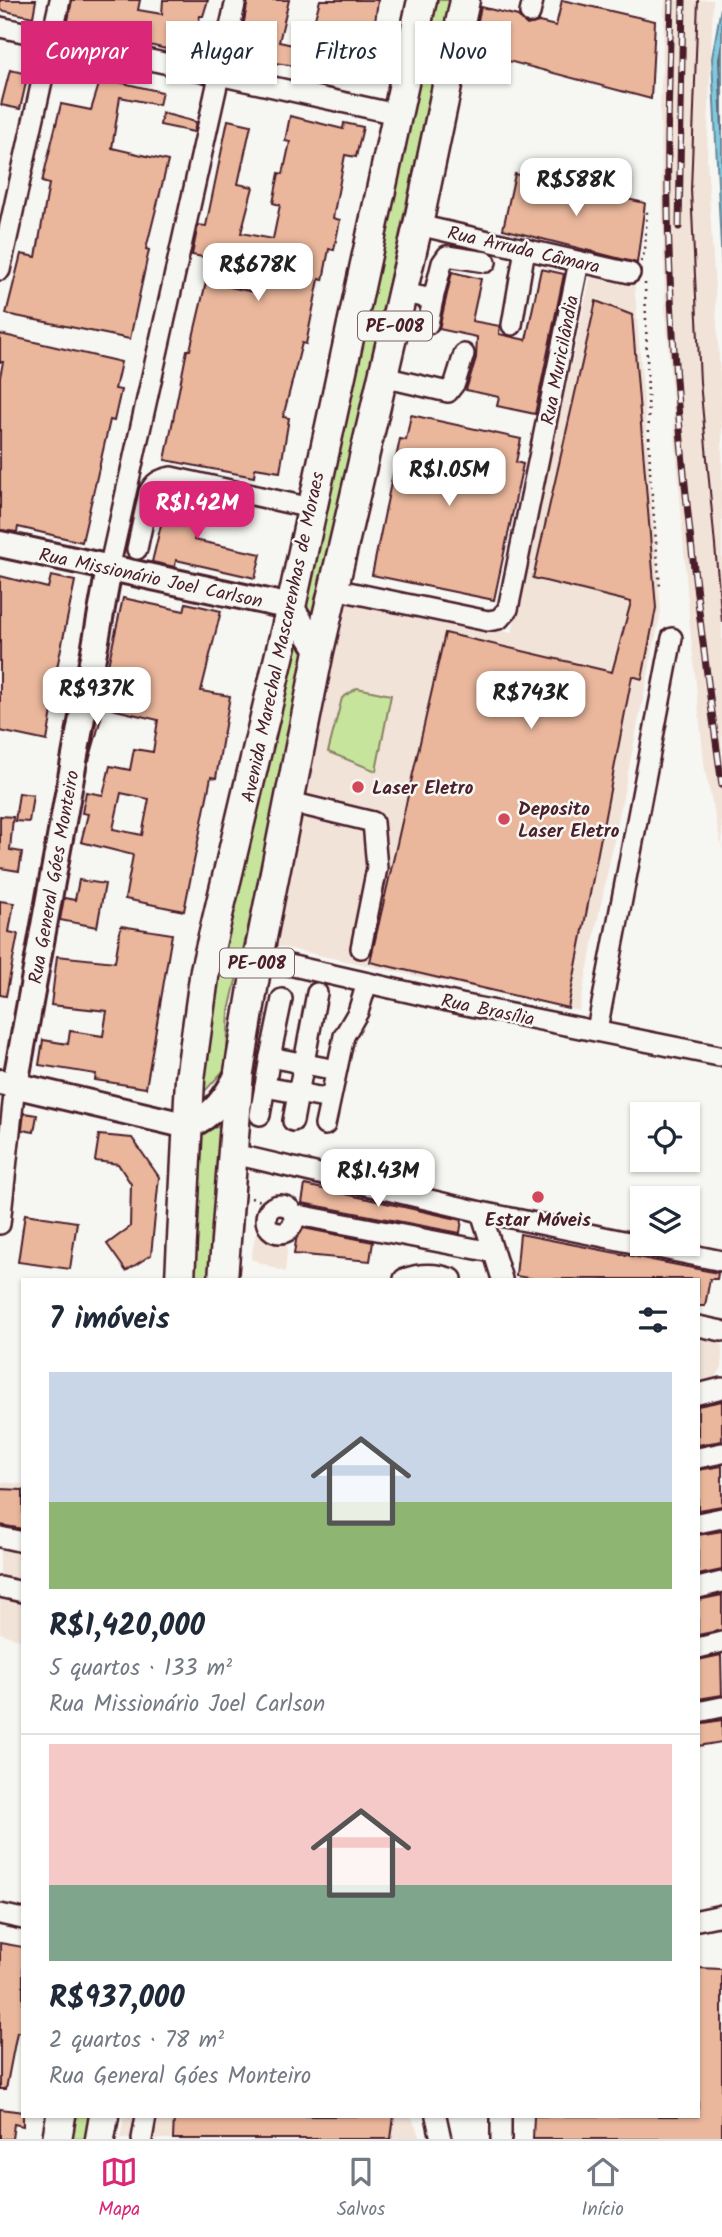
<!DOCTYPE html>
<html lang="pt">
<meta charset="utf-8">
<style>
body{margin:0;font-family:Kalam,sans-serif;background:#f2f2f3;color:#1f2937;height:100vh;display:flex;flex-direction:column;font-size:26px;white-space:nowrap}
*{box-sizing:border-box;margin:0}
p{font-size:23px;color:#747a83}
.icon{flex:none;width:38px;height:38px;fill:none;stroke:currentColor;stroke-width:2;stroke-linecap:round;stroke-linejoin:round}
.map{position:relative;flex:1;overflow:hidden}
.side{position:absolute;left:21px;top:1278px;width:679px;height:840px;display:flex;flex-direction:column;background:#fff;border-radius:0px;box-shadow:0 2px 5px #0004}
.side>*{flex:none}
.guide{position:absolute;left:21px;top:21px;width:681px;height:63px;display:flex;gap:14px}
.buttons{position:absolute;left:630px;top:1102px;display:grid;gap:14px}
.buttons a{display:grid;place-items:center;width:70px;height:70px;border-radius:0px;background:#fff;box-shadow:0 2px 5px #0004;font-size:35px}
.price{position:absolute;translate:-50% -60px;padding:0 16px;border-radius:14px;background:#fff;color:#222;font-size:23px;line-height:46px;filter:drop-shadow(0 2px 4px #0008)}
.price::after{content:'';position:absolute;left:50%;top:42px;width:21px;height:16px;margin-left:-10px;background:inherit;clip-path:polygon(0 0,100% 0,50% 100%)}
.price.current{background:#db2777;color:#fff}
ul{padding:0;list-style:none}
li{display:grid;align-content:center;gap:14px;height:371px;padding:0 28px}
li+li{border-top:2px solid #e0e1e3}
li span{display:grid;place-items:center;height:217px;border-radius:0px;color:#555}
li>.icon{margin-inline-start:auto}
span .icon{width:126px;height:126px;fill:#fffc;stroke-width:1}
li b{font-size:30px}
h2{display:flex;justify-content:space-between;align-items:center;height:84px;padding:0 28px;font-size:30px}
.chip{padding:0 24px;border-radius:0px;background:#fff;box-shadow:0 2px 5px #0004;font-size:24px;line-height:63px}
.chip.current{background:#db2777;color:#fff}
.dock{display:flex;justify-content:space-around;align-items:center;height:98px;border-top:2px solid #e0e1e3;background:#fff;font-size:19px;color:#747a83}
.dock a{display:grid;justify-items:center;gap:4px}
.dock .current{color:#db2777}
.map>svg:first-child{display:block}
.built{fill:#f2e3d8}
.green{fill:#c6e49c;stroke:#888264;stroke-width:2}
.water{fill:#7fcadf;stroke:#6a8697;stroke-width:2}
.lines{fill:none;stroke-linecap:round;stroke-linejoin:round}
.shore{stroke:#5f6373;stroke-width:2}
.building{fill:#eab79c;stroke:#4a1f2b;stroke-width:2;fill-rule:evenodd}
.minor-casing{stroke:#4a1f2b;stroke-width:24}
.major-casing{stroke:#4a1f2b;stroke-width:30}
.highway-casing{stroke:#4a1f2b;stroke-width:33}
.path{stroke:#4a1f2b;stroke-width:2.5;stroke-dasharray:2 5;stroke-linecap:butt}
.minor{stroke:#f6f6f2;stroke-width:19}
.major{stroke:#f6f6f2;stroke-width:24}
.highway{stroke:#f6f6f2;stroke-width:28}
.tram{stroke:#4a1f2b;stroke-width:2}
.rail-casing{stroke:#4a1f2b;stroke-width:7}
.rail{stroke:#f6f6f2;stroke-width:4.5;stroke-dasharray:13;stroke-linecap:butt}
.poi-dot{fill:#d1495b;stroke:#f6f6f2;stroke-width:2.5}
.labels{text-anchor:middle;stroke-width:5;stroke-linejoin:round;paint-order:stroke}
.shield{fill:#f6f6f2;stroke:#7e6067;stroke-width:2}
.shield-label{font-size:18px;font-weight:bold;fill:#4a1f2b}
.street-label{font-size:19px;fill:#4a1f2b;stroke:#f6f6f2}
.poi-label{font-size:19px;font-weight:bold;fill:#4a1f2b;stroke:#f6f6f2;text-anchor:start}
</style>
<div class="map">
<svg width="722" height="2139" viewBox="0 0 722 2139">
<rect width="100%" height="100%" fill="#f6f6f2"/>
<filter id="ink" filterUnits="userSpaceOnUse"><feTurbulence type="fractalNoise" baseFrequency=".0143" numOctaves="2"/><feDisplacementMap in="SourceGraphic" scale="14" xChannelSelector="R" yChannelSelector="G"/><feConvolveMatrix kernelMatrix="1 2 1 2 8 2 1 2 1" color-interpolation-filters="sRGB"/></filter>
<g filter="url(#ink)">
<g class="built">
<polygon points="665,0 713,0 707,158 722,408 722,848 705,770 690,628 665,306 660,112"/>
<polygon points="592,270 634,280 661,611 579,1011 272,945 343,598 512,633"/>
<polygon points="256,1231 288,1241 285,1272 251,1259"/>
<polygon points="698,1334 722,1340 722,1367 714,1381 698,1384"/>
<polygon points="0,1482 23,1484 23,1641 0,1633"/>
<polygon points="124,2116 411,2116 421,2139 120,2139"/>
</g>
<g class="green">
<polygon points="431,0 451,0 312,632 298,610"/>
<polygon points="295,634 309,659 229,1011 226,1068 205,1091 205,1046 222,936"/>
<polygon points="357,688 391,695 376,771 328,752 342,698"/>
<polygon points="224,1127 212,1279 188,1279 201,1128"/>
<polygon points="66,2116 95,2116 91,2139 61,2139"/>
</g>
<polygon class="water" points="722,2 722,268 712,58"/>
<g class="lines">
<polyline class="shore" points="722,44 719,59 722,130"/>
</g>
<g class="building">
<polygon points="0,0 36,0 33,17 0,10"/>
<polygon points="72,0 140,0 138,10 162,14 163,0 208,0 203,16 200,16 191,55 137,42 137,39 67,26"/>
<polygon points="248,0 289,0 279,42 307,48 320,0 378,0 367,82 297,66 245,59 249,28 243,27"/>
<polygon points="562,0 655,21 651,99 471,51 481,7 518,16 527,25 539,22 556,26"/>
<polygon points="10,70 28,74 20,109 1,105"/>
<polygon points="101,78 162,92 159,105 120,97 112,148 168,161 146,249 149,250 130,339 6,314 21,254 36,257 49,184 42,182 61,104 91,110"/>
<polygon points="162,113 196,122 194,132 160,125"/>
<polygon points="290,116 343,129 344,123 363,127 356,157 345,155 333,218 340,220 334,250 329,249 323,280 319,279 306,344 302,343 283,417 289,418 280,472 255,468 254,477 165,460 187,350 190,350 206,282 259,293 265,269 192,255 198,225 206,226 228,120 251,125 238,184 253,187 241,233 273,239 280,205 273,203 279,173 283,174 290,142 285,141"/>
<polygon points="515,174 645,203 637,263 503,229"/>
<polygon points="541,269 564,274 535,414 497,406 499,397 466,390 476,358 477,337 439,329 452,272 481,279 472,321 500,326 499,334 526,340"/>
<polygon points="596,301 632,315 656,608 642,679 632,676 568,1008 370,962 445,633 612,672 631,602 533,578"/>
<polygon points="0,334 121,362 115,389 121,390 114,421 110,420 82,542 18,527 17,532 0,530 0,377 3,362 0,362"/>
<polygon points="411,415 521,439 516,462 523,464 494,600 372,575 400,439 406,440"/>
<polygon points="169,492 204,500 194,540 261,554 255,578 176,560 175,567 152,562"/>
<polygon points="0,576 48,588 51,576 75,581 53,687 56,687 47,741 0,731"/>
<path d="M123,598L184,611L186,603L221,611L201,691L230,696L216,778L211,777L184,911L125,899L133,855L81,842L88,814L82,813L86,792L103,795L110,766L130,770L134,749L153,752L158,720L99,706ZM121,793L149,799L142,835L113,829Z"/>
<polygon points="98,710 103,711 89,761"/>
<polygon points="19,793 33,795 29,822 15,821"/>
<polygon points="0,816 13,817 10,850 22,852 19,871 0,868"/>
<polygon points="79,880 105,884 97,927 60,920 64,898 75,900"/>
<polygon points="0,901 14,903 9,932 18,934 6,996 0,995"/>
<polygon points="121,926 172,934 146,1088 95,1080 96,1074 39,1065 43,1040 68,1044 70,1031 103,1036 107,1011 51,1005 57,956 115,962"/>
<polygon points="24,1113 37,1115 34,1132 22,1130"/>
<polygon points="99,1135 132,1138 159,1177 151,1255 126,1271 107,1244 130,1227 131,1184 118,1164 95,1161"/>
<polygon points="305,1185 462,1220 460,1233 302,1203"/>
<polygon points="25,1214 77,1222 70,1269 18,1262"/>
<polygon points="298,1227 373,1242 370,1261 294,1254"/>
<polygon points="520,1234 718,1273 717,1279 710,1279 705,1306 698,1306 698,1279 534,1279 516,1276"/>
<polygon points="722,1401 722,1441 698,1445 698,1406"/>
<polygon points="722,1466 722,1506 698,1510 698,1470"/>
<polygon points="0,1489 23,1490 23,1529 0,1525"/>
<polygon points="722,1531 722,1570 698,1575 698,1535"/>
<polygon points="722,1595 722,1630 698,1635 698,1600"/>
<polygon points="721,1655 722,1695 698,1699 698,1660"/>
<polygon points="722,1720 722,1742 698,1746 698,1724"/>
<polygon points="0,1943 23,1947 23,2033 17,2032 6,2089 0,2089"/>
<polygon points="698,1968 722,1969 722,2139 533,2139 534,2116 698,2116"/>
<polygon points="0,2109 23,2112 23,2126 14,2124 12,2139 0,2139"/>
<polygon points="174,2116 394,2116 391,2139 173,2139"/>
</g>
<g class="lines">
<g class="minor-casing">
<g id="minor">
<polyline points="530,13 533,0"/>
<polyline points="0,27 396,114"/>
<polyline points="418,225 630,273"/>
<polyline points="0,270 60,0"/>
<polyline points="403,293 433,299 442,263 447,256 486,262"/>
<polyline points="428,324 433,299"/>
<polyline points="512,325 525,249"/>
<polyline points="383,377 448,392 455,383 464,354"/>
<path d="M137,549L149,493C154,482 160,479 171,477L311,508"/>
<polyline points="109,569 236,0"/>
<polyline points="334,589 488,621 499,619 508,609 579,262"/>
<polyline points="290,802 373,822 377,868 361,948"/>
<polyline points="258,958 461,1004 719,1056"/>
<polyline points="282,999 270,1057 336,1070"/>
<polyline points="597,1030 672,638"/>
<polyline points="265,1087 330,1099"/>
<polyline points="260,1115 270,1057"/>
<polyline points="293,1121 317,993"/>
<polyline points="325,1125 344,1036 358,1012 367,983"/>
<polyline points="234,1154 481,1212 722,1261"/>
<circle cx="280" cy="1219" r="14"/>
<polyline points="481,1212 502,1279"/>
<polyline points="293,1214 492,1252"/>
<polyline points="0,1224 15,1085"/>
<path d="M404,1279C420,1273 436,1273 452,1279"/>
<polyline points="698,1326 722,1331"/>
<polyline points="698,1394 722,1388"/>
<polyline points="698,1458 722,1453"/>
<polyline points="698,1523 722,1518"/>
<polyline points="0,1537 23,1542"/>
<polyline points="0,1587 23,1592"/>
<polyline points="698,1588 722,1582"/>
<polyline points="698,1648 722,1642"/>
<polyline points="698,1712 722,1707"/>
<polyline points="0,1914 23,1919"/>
<polyline points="698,1920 722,1915"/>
<polyline points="436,2116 441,2139"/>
<polyline points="142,2139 146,2116"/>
<polyline points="501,2139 501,2116"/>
</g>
</g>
<g class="major-casing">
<g id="major">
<polyline points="0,544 291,607 319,651"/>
<path d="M1,1082L188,1126C214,1116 227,1096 239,1072"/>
<polyline points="15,1085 109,569"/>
</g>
</g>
<g class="highway-casing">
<g id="highway">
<polyline points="180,1279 190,1079 205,970 291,607 422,0"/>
<polyline points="223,1279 239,1072 258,958 319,651 418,225 465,0"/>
<polyline points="57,2139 61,2116"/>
<polyline points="100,2139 104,2116"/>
</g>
</g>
<g class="path">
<polyline points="641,262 645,250 647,211"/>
<polyline points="645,283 650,471 660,588"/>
<polyline points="251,1198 278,1206"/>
</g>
<use href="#minor" class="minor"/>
<use href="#major" class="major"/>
<use href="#highway" class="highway"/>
<polyline class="tram" points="698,0 691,190 700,382 722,622"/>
<g class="rail-casing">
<g id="rail">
<path d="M671,0C669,83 666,166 669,249C675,428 697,607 722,785"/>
<polyline points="679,227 683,0"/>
</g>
</g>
<use href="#rail" class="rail"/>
</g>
</g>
<g class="poi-dot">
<circle cx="358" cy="787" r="7"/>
<circle cx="504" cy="819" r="7"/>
<circle cx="538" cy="1197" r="7"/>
</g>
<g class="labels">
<g class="shield">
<rect x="358" y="311.5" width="74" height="29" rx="5"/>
<rect x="220" y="948.5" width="74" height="29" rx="5"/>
</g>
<g class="shield-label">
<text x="395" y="332">PE-008</text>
<text x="257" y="969">PE-008</text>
</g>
<g class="street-label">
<text transform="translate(524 249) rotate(13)" y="7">Rua Arruda Câmara</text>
<text transform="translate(559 360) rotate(-79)" y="7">Rua Muricilândia</text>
<text transform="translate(151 577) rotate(12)" y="7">Rua Missionário Joel Carlson</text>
<text transform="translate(282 637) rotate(-78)" y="7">Avenida Marechal Mascarenhas de Moraes</text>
<text transform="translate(53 877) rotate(-80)" y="7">Rua General Góes Monteiro</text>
<text transform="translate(488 1009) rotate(12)" y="7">Rua Brasília</text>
</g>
<g class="poi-label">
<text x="372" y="794">Laser Eletro</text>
<text x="518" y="815">Deposito<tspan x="518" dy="22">Laser Eletro</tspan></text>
<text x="538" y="1226" text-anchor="middle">Estar Móveis</text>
</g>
</g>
</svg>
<div class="buttons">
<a><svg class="icon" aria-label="locate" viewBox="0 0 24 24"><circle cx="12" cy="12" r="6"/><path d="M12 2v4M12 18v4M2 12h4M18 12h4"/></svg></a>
<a><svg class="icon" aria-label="layers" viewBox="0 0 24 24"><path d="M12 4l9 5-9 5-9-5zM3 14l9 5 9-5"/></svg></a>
</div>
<b class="price" style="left:576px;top:218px">R$588K</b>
<b class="price" style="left:258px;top:303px">R$678K</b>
<b class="price" style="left:449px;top:508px">R$1.05M</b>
<b class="price current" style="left:197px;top:541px">R$1.42M</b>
<b class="price" style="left:97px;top:727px">R$937K</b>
<b class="price" style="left:531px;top:731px">R$743K</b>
<b class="price" style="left:378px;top:1209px">R$1.43M</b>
<div class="guide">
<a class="chip current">Comprar</a>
<a class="chip">Alugar</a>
<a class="chip">Filtros</a>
<a class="chip">Novo</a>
</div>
<section class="side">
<h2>7 imóveis<svg class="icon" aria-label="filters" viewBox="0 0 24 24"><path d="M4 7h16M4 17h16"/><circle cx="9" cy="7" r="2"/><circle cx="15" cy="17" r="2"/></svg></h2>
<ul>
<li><span style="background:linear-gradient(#c9d6e8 60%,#8fb573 0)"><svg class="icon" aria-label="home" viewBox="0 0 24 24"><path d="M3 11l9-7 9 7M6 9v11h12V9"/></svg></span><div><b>R$1,420,000</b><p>5 quartos · 133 m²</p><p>Rua Missionário Joel Carlson</p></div></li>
<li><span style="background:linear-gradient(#f6c9c9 65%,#7fa58c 0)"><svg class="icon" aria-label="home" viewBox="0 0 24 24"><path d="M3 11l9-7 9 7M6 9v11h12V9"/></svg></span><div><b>R$937,000</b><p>2 quartos · 78 m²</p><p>Rua General Góes Monteiro</p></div></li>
</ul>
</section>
</div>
<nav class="dock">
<a class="current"><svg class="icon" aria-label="map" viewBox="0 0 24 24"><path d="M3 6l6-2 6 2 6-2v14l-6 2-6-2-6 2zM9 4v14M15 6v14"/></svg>Mapa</a>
<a><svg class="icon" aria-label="saved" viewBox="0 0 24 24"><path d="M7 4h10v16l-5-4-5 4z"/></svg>Salvos</a>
<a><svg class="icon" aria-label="home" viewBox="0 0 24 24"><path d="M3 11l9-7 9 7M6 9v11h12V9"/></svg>Início</a>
</nav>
